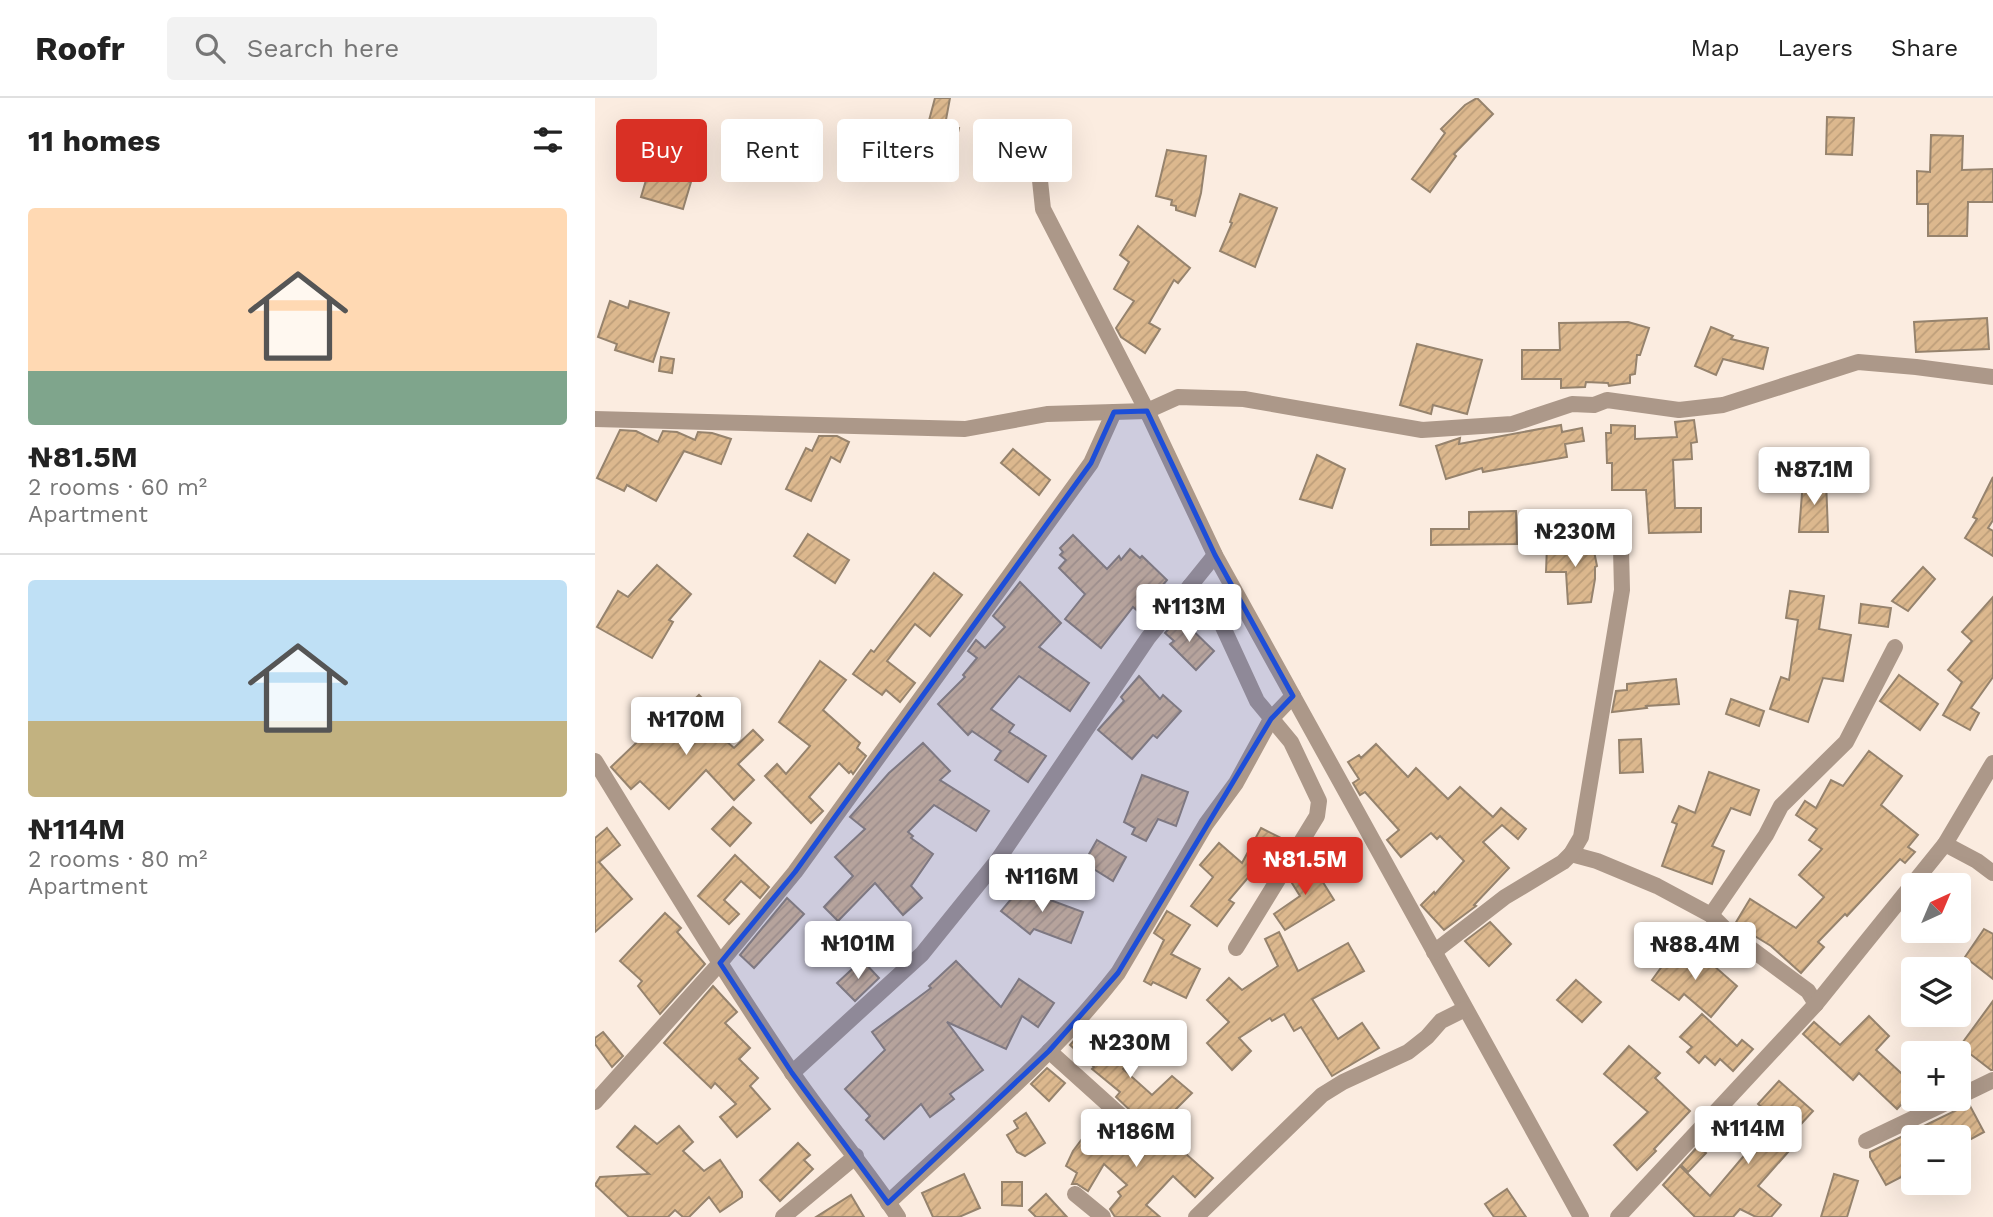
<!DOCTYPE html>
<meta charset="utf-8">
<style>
body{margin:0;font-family:"Work Sans",sans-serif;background:#f2f2f2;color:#222;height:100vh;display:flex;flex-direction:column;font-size:26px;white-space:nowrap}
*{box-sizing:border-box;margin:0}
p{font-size:23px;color:#767676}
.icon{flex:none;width:38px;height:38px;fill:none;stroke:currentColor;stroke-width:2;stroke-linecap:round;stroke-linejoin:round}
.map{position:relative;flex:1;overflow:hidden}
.sheet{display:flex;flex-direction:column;background:#fff;width:595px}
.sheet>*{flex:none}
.top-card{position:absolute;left:21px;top:21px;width:665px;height:63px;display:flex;gap:14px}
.needle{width:46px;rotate:44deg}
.buttons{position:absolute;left:1306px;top:775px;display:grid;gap:14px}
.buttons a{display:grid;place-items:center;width:70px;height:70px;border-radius:7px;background:#fff;box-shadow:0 7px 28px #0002;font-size:35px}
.price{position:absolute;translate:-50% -60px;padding:0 16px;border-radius:7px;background:#fff;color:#222;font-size:23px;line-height:46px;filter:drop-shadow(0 2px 4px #0008)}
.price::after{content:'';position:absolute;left:50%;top:42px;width:21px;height:16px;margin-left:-10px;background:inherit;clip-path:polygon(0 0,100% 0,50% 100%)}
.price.active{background:#d93025;color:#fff}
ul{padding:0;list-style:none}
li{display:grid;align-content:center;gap:14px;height:371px;padding:0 28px}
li+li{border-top:2px solid #e0e0e0}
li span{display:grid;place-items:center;height:217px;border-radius:7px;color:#555}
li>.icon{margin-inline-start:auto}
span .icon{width:126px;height:126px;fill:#fffc;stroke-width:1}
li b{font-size:30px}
h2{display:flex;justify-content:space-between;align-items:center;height:84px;padding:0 28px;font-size:30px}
.chip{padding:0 24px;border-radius:7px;background:#fff;box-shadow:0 7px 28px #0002;font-size:24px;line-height:63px}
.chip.active{background:#d93025;color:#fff}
header{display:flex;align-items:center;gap:42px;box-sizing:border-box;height:98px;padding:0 35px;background:#fff;border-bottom:2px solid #e0e0e0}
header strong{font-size:33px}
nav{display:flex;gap:38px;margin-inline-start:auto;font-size:24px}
.search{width:490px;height:63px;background:#f2f2f2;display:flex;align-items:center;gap:18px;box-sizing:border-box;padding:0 24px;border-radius:7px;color:#767676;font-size:26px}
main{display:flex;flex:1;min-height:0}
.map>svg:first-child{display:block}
.building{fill:url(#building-hatch);stroke:#96836d;stroke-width:2}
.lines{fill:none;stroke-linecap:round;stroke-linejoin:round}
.street{stroke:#ac9889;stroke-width:16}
.marked{fill:#1d4ed8;fill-opacity:0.2;stroke:#1d4ed8;stroke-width:5;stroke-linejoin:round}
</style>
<header>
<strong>Roofr</strong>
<div class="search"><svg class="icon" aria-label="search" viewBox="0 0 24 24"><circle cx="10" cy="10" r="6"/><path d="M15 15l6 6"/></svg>Search here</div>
<nav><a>Map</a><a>Layers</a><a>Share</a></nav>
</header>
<main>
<section class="sheet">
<h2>11 homes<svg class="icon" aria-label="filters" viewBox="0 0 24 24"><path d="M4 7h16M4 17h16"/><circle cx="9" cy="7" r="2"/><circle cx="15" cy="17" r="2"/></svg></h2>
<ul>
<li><span style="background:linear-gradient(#ffd9b3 75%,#7fa58c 0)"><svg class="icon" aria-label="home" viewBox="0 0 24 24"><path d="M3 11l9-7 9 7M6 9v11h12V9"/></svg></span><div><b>₦81.5M</b><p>2 rooms · 60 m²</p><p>Apartment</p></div></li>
<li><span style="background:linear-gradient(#bfe0f5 65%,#c2b280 0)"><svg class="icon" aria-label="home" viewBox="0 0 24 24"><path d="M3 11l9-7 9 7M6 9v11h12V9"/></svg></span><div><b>₦114M</b><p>2 rooms · 80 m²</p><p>Apartment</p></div></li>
</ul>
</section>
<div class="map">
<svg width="1398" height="1119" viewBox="0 0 1398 1119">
<defs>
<pattern id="building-hatch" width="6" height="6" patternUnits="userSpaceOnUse" patternTransform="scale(1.75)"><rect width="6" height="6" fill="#dcb88e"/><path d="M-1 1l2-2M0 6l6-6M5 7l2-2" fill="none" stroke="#bd9e7a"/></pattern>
</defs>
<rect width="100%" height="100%" fill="#fbece0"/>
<g class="building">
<polygon points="340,0 355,0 350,27 364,30 359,53 328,45"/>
<polygon points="882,0 898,16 859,56 861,58 835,94 817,81 850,35 846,31 870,7"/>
<polygon points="1232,19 1259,20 1257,57 1231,56"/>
<polygon points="1336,37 1368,38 1367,72 1398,71 1398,104 1373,104 1372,138 1333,138 1333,106 1322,106 1322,73 1335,74"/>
<polygon points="572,52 611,58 606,95 600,118 581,112 581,108 576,107 577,102 561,98"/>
<polygon points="54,72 96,84 88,111 46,99"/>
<polygon points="645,96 682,110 660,169 625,153 637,125 635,124"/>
<polygon points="543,128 595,170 583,185 579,182 554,225 565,231 550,255 526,239 521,230 539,203 519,191 534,164 525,157"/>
<polygon points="15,203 33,210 35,203 74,215 58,264 20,252 22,246 3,239"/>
<polygon points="1392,220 1394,251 1321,254 1319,224"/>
<polygon points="1033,224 1054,230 1045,257 1042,257 1040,276 1035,277 1035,285 1014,288 1013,285 991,284 990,289 966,290 966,281 927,281 927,252 965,252 964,225"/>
<polygon points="1116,229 1138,238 1136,241 1173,250 1168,271 1128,261 1121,277 1100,268"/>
<polygon points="822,246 887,262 872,316 838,307 836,316 805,307"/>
<polygon points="66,259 79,261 77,275 64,273"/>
<polygon points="1099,322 1102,344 1096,345 1097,361 1078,362 1080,410 1106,410 1106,434 1054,435 1051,392 1017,392 1017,365 1012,365 1011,335 1016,335 1016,327 1040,328 1040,341 1082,339 1080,324"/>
<polygon points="966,327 967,334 987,330 989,343 970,346 972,359 888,374 887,370 851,381 841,348 865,340 864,346"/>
<polygon points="25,332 41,333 63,344 68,333 82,334 100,342 103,334 117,335 136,341 126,366 89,353 61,403 32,387 29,393 2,380"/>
<polygon points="224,338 242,338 254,344 245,364 236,359 216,403 191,391 211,350 217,353"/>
<polygon points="418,351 455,382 444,397 406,365"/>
<polygon points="722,357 750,371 737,410 705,401"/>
<polygon points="1398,379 1398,422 1393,430 1398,433 1398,458 1370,440 1382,421 1378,419"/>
<polygon points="1231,382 1233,434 1204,434 1208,383"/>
<polygon points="921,413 922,446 836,447 836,431 874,431 874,414"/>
<polygon points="213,436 254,462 240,485 199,458"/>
<polygon points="478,437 512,471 524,458 526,462 535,451 545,460 547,458 572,482 545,515 538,509 506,550 470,521 490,496 464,470 471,462 465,457 468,454 465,450"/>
<polygon points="997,443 1002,468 1000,469 1000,481 996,504 973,506 971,474 951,474 952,447 968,448"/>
<polygon points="62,467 96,496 74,522 78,524 57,560 2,529 23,493 33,499"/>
<polygon points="1328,469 1340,481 1313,513 1297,503"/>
<polygon points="339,475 367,497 335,538 320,526 292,563 320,585 305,604 291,592 287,597 258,576 276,552 279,554"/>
<polygon points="425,484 466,525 444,549 494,585 475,613 424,578 396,611 419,627 414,634 451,658 433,684 400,662 406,653 377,633 373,637 343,606 370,579 368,577 382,560 373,553 381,542 390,550 410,529 398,518"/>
<polygon points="1195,493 1229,498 1224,531 1256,537 1248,583 1228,580 1213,624 1175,611 1186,579 1194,582 1203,522 1191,520"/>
<polygon points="1398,499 1398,579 1376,610 1384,615 1375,632 1348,617 1367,584 1353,572 1377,543 1367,534"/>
<polygon points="1266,506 1296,510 1293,529 1264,525"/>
<polygon points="584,519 619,553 601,572 575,546 579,543 570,535"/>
<polygon points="225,563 251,582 228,612 265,645 262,650 271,658 258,676 256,673 254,675 244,665 214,699 228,713 216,725 170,678 182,666 191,676 215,648 184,624"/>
<polygon points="1304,577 1343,606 1325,632 1285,603"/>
<polygon points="544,578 565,601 568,597 586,613 562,640 558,637 537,661 503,632 529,603 526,599"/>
<polygon points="1081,581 1084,606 1051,608 1052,610 1017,614 1021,593 1032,592 1032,586"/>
<polygon points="104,597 120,613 109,624 139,650 158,632 168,642 143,666 159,682 139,702 111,672 74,711 45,683 36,691 16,669 65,622 72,628"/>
<polygon points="1136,601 1169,613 1164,628 1131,616"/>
<polygon points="1046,641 1048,674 1025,675 1024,642"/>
<polygon points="328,645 355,673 345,682 394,713 381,733 339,707 313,734 318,738 316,740 338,756 316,788 327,800 308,817 280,785 243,823 229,809 258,778 240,759 270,731 255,719 294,675"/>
<polygon points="781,646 813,679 821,670 853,701 865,689 898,719 906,710 931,731 923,741 907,727 888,744 914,770 879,807 881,808 849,832 826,807 839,794 840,796 869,763 845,738 842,741 836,735 806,759 792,742 804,732 770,694 765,697 758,685 764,681 753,664 764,657 766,660"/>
<polygon points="1274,653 1307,678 1286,707 1323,737 1313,749 1320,754 1310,765 1305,761 1252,818 1250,816 1223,844 1229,849 1206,875 1176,848 1140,826 1155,801 1201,830 1229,799 1204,777 1227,751 1214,742 1222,731 1201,717 1210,703 1221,710 1236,682 1248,688"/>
<polygon points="1114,674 1164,692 1155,717 1136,710 1117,748 1129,753 1117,786 1067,768 1082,726 1077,724 1084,708 1100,715"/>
<polygon points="547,677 593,694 581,728 563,721 551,743 537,736 540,730 529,724"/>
<polygon points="138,709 156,725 135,748 117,731"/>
<polygon points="12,730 25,747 4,764 37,801 0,834 0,740"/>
<polygon points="666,730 690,742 673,774 662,769 634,802 639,805 622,828 596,808 618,779 605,767 624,745 647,765"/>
<polygon points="502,742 531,759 518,783 489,765"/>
<polygon points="140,757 174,789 165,800 146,783 129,802 144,816 134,826 103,798"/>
<polygon points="716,765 739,802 690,832 679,816 705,798 695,782 699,775"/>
<polygon points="436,781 451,793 447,799 488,814 476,845 439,831 435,836 406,813 422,794 425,796"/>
<polygon points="192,800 209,816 159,870 145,857"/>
<polygon points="572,813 595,827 576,856 605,871 591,900 558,884 556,887 549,883 569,842 559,835"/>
<polygon points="70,815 86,830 82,834 110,866 65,916 43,888 47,883 25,863"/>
<polygon points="895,824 916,846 894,868 870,843"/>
<polygon points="1389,831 1398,836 1398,881 1370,859"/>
<polygon points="684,834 703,873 753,845 769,873 717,901 743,941 767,925 784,950 737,978 706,929 699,933 689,916 677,923 675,920 644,940 656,953 637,972 612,945 634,924 612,902 634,880 647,892 683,868 670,841"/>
<polygon points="1079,852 1094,863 1099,856 1116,869 1118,867 1142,888 1116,919 1089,896 1084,902 1057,882"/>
<polygon points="267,862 284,880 260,903 242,885"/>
<polygon points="361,863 406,909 424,881 459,905 443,929 427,918 411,951 352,924 388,972 355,996 359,1001 335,1019 326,1006 289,1041 271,1022 275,1018 250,991 290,952 277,934 336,890 334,888"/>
<polygon points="981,882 1006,904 987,924 962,902"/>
<polygon points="118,888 142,914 130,925 155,950 144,961 163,980 155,988 175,1011 142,1039 125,1019 141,1006 120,985 116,990 69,945"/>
<polygon points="1398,903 1398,972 1396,972 1365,948"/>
<polygon points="1107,916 1142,948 1147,942 1158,951 1138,973 1125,961 1120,967 1110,958 1104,965 1092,954 1097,949 1085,939"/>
<polygon points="1274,918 1294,938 1281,952 1318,986 1318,994 1302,1011 1264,975 1258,982 1208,936 1219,924 1245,947"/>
<polygon points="492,928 535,963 528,971 557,997 577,978 597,995 561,1031 543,1013 540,1017 521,999 525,994 497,971 499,969 475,947"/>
<polygon points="8,934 28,958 17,969 0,946 0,940"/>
<polygon points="1034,948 1065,975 1060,980 1095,1013 1059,1051 1061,1053 1042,1072 1019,1047 1053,1014 1009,976"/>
<polygon points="452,970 470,985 454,1003 436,986"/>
<polygon points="1184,983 1218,1013 1194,1039 1201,1045 1163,1088 1186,1107 1176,1119 1161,1119 1145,1111 1138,1119 1100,1119 1068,1087 1085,1068 1115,1098 1180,1021 1163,1006"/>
<polygon points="1374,1006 1389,1034 1363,1048 1363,1040 1318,1040 1318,1073 1291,1087 1275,1059 1275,1054"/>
<polygon points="431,1015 450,1045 430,1058 422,1054 412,1037 423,1030 419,1023"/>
<polygon points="514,1022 526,1032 520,1039 541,1058 566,1030 584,1046 582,1048 618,1080 600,1099 578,1078 551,1107 565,1119 520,1119 515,1111 526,1098 523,1094 532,1087 509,1066 493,1093 482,1086 477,1086 482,1075 471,1068 478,1053 493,1033 500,1039"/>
<polygon points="40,1028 62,1046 84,1028 98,1044 88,1053 109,1073 125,1062 147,1094 147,1099 125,1114 114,1099 94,1119 88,1119 80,1112 73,1119 34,1119 0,1087 5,1079 54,1076 22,1049"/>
<polygon points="203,1045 215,1057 209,1062 218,1071 185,1103 165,1082"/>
<polygon points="1103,1048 1111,1055 1093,1074 1086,1067"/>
<polygon points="369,1076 385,1110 364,1119 338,1119 327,1095"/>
<polygon points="1239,1076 1263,1083 1252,1119 1226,1119"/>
<polygon points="407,1084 427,1084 427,1108 407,1107"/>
<polygon points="912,1091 931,1119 899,1119 890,1106"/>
<polygon points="451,1096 472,1119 441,1119 434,1112"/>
<polygon points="256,1097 269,1119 221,1119"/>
</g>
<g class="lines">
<g class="street">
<polyline points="444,73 448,111 552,313 620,457 986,1119"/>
<polyline points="0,321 370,331 452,316 552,313 583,299 649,301 827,332 917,326 977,306 999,307 1012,302 1084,312 1128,307 1263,264 1321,269 1398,279"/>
<polyline points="595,488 613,504 622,516 662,603 696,644 724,703 722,718 641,850"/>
<path d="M0,663C64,767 127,872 196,973C230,1023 270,1069 303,1119"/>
<polyline points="1350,746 1382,763 1398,775"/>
<polyline points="976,756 1002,763 1062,788 1116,817 1132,833 1213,893 1221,906"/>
<polyline points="1116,817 1171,737 1186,708 1251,644 1300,549"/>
<polyline points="839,854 910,799 968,764 976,756 986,739 1027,492 1026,451"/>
<polyline points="454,953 545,1035"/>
<polyline points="197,975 327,856 402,763 553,540 620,457"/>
<polyline points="1363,999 1398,982"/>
<polyline points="0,1004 125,865 200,774 496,365 519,314"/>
<polyline points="1271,1043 1359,1001"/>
<polyline points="480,1096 508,1119"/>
<path d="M293,1105C371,1031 457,960 523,875L611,726L641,685L676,621L698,598"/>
<polyline points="188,1119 261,1058"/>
<polyline points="601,1119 727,997 748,984 813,954 832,939 846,923 870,911"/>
<polyline points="1023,1119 1221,906 1350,746 1398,665"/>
</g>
</g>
<path class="marked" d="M552,313L620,457L698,598L676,621L523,875L454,953L293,1105L197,975L125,865L200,774L496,365L519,314Z"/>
</svg>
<div class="buttons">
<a><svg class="needle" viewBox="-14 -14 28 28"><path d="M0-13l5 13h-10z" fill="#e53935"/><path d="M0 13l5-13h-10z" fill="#767676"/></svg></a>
<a><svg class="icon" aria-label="layers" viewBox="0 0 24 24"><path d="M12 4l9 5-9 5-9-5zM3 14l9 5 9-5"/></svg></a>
<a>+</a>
<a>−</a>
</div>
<b class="price" style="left:1219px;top:409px">₦87.1M</b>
<b class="price" style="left:980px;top:471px">₦230M</b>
<b class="price" style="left:594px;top:546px">₦113M</b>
<b class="price" style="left:91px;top:659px">₦170M</b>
<b class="price active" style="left:710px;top:799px">₦81.5M</b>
<b class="price" style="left:447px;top:816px">₦116M</b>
<b class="price" style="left:263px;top:883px">₦101M</b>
<b class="price" style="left:1100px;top:884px">₦88.4M</b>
<b class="price" style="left:535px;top:982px">₦230M</b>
<b class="price" style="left:1153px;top:1068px">₦114M</b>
<b class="price" style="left:541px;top:1071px">₦186M</b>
<div class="top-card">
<a class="chip active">Buy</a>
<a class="chip">Rent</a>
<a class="chip">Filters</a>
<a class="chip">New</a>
</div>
</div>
</main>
